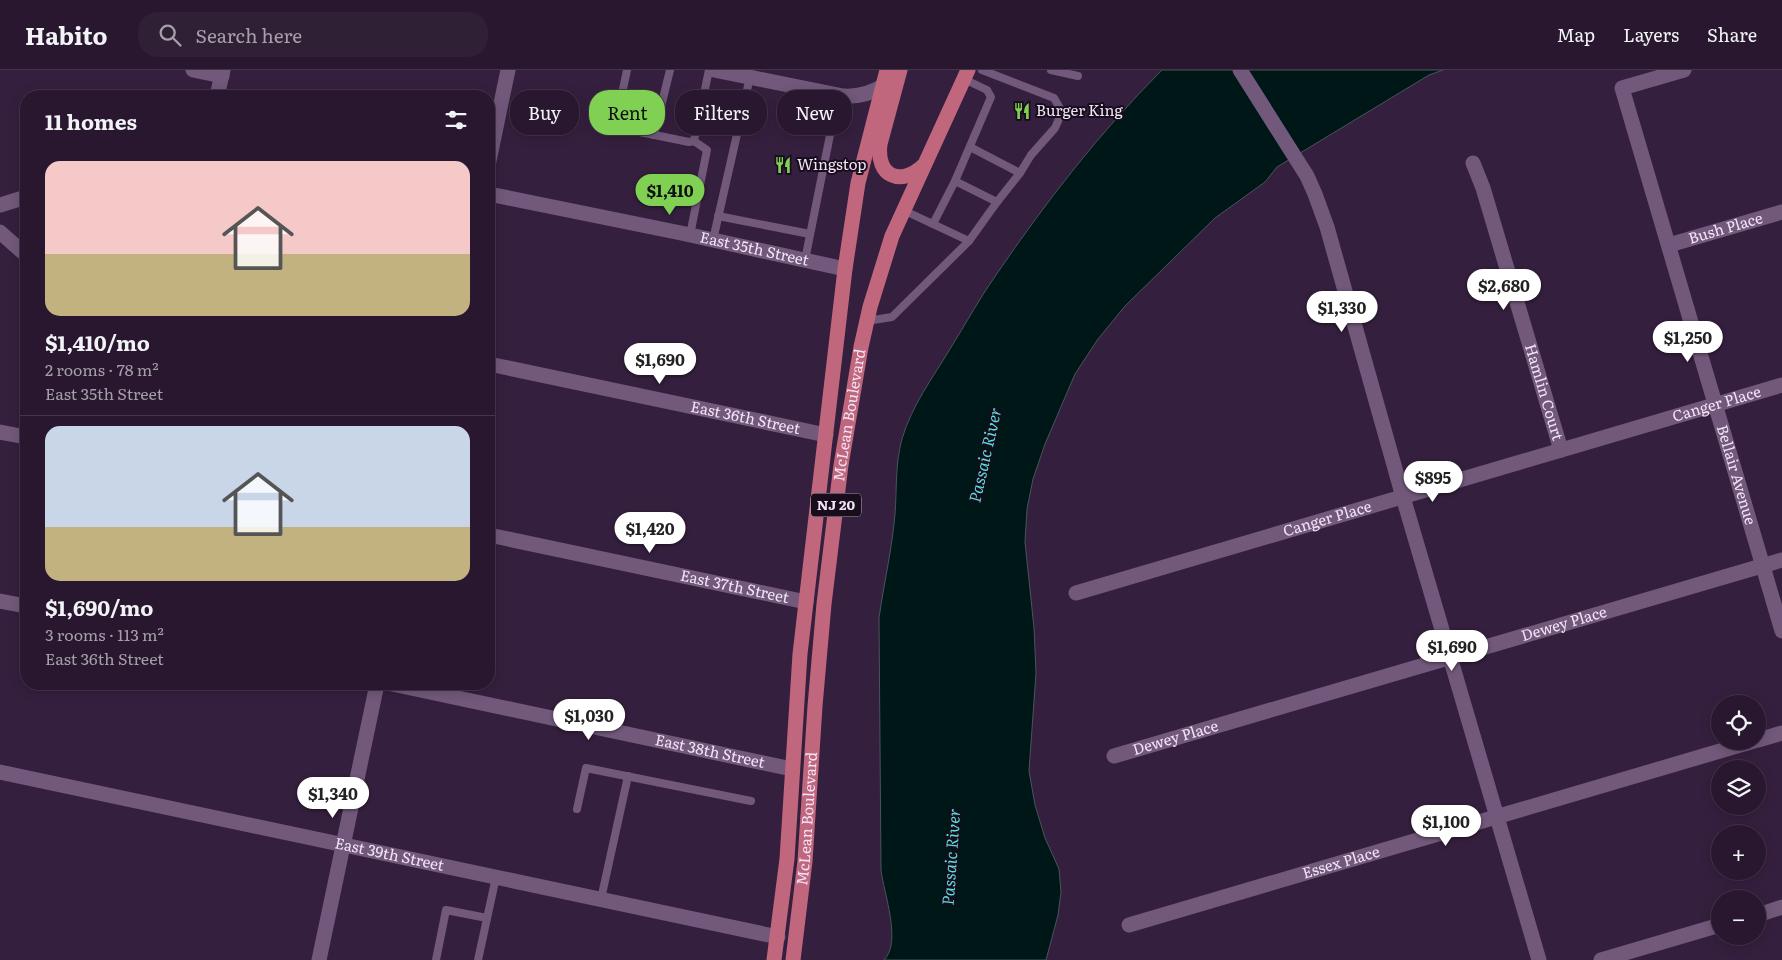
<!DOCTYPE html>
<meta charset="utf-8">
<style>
body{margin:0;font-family:Literata,serif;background:#302036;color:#f1f3f6;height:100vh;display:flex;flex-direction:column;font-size:19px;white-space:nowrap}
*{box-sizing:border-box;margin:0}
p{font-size:16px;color:#a59faa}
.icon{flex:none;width:28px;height:28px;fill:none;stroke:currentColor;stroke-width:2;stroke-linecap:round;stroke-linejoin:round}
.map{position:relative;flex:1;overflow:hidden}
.details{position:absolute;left:20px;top:20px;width:475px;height:600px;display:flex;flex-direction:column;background:#28172e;border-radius:20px;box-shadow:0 2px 12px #0003,0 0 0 1px #44364a}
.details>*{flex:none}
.top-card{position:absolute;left:510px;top:20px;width:475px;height:45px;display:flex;gap:10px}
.buttons{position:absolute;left:1711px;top:625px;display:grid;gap:10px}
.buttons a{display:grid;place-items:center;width:55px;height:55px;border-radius:50%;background:#28172e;box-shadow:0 2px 12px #0003,0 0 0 1px #44364a;font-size:25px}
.price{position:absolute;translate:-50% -42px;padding:0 11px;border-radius:18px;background:#fff;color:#222;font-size:16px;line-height:32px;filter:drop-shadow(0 1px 2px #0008)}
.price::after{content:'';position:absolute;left:50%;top:30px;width:15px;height:11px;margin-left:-8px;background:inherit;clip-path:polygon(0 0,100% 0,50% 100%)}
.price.on{background:#7fd053;color:#111}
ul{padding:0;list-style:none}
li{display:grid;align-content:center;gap:10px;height:265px;padding:0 25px}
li+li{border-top:1px solid #44364a}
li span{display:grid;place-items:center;height:155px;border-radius:15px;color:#555}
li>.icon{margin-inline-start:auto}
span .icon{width:90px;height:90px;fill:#fffc;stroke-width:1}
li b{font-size:21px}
h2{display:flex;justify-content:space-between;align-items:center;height:60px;padding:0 25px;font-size:21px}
.pill{padding:0 18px;border-radius:20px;background:#28172e;box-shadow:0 2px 12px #0003,0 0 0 1px #44364a;font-size:18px;line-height:45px}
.pill.on{background:#7fd053;color:#111}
header{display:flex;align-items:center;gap:30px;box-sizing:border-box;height:70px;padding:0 25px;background:#28172e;border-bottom:1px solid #44364a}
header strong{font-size:24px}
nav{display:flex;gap:28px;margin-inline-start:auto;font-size:18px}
.search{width:350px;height:45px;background:#302036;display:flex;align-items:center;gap:12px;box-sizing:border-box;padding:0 18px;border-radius:20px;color:#a59faa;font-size:19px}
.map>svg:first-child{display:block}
.water{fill:#001717;stroke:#49545a}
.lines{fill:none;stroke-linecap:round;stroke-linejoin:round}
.lane{stroke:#72597c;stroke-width:8}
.street{stroke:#72597c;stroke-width:15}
.secondary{stroke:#72597c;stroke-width:15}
.primary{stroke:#c1677d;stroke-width:15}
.labels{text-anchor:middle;stroke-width:4;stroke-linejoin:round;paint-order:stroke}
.shield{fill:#170d1b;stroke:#b0a4b6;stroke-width:1}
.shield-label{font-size:14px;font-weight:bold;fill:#f2e4f8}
.poi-label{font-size:15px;fill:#f2e4f8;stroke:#170d1b;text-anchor:start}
.street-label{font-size:15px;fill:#f2e4f8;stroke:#170d1b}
.water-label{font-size:16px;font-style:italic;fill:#5bdfe1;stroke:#170d1b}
</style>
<header>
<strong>Habito</strong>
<div class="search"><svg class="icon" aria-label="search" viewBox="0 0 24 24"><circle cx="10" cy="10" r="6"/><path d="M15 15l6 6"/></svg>Search here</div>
<nav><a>Map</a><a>Layers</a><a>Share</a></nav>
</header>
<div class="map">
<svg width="1782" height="890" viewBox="0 0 1782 890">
<rect width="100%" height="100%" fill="#351f3e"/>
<path class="water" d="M1162,0H1443L1429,5L1277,97L1265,112L1215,148L1125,236L1098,269L1075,304L1045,374L1033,409L1027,439L1025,472L1034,558L1036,603L1029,701L1035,735L1045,768L1059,799L1061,822L1058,845L1046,890H884C902,872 884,824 881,800L879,548C884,513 892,479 895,444C897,419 895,394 902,369C912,335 932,309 950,279C965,255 979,229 996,205C1045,133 1100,62 1162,0Z"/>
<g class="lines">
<g class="lane">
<polyline points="627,0 615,57 689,72 694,71 709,0"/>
<polyline points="1051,0 1078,6"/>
<polyline points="654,65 670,0"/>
<polyline points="970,77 1020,103"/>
<polyline points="955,111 991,27 987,20 964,9"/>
<polyline points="903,140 969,171 997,132 1020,103 1031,85 1055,58 1062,42 1054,28 982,0"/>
<polyline points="718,146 810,164"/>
<polyline points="933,154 955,111 997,132"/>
<polyline points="690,165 707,80 694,71"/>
<polyline points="713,170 750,7"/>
<polyline points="805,190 838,25"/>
<polyline points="867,251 892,247 969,171"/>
<polyline points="577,739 586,698 751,731"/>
<polyline points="601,829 628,706"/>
<polyline points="436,890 446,840 487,848"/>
<polyline points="478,890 496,807"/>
</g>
<g class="street">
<polyline points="193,0 222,6"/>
<path d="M714,0L843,26C858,27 870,24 883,16"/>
<path id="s1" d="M1684,0L1622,18L1782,561"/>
<polyline points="217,26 223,0"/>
<polyline points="489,91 508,0"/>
<path id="s2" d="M1473,93L1483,118L1561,380"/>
<path id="s3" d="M489,124L681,163L845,199"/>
<polyline points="0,135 26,127"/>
<polyline points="0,162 26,185"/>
<path id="s4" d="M1669,175L1782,142"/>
<path id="s5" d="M489,294L826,365"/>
<polyline points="0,362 26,367"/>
<path id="s6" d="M489,465L806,532"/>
<path id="s7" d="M1076,523L1782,315"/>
<polyline points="0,531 26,536"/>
<path id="s8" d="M392,614L792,699"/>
<polyline points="1758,670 1782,663"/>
<path id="s9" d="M1114,686L1782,490"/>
<path id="s10" d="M0,702L778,867"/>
<polyline points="1758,845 1782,837"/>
<path id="s11" d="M1129,855L1754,671"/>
<polyline points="319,890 377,614"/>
<polyline points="1601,890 1720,855"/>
</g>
<polyline class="secondary" points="1240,0 1307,106 1315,124 1327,157 1403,427 1539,890"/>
<g class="primary">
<path d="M900,0L880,74C876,106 900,117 923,96"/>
<polyline points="774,890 787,789 800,584 845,199 858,113 887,0"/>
<path id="s12" d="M793,890L805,791L815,636L824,534L841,395L861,277L870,237L892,166L968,0"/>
</g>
</g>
<defs>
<g id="restaurant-bare" transform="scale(1.35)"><path d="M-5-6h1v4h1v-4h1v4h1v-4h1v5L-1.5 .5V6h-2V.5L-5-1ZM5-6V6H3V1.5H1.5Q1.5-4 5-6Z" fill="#7fd053" stroke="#170d1b" stroke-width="2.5" paint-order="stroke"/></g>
</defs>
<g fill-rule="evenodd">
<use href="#restaurant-bare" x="1022" y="41"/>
<use href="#restaurant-bare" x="783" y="95"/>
</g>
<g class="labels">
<rect class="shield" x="811" y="423.5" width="50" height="23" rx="4"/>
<g class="shield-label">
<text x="836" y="440">NJ 20</text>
</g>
<g class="poi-label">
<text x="1036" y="46">Burger King</text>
<text x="797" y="100">Wingstop</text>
</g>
<g class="street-label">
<text dy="5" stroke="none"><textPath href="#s4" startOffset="59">Bush Place</textPath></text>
<text dy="5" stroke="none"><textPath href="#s3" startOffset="271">East 35th Street</textPath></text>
<text dy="5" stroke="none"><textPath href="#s2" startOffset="240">Hamlin Court</textPath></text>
<text dy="5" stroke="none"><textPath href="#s7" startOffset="668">Canger Place</textPath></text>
<text dy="5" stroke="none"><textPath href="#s12" startOffset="548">McLean Boulevard</textPath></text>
<text dy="5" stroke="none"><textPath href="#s5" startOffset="262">East 36th Street</textPath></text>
<text dy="5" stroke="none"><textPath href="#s1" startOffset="468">Bellair Avenue</textPath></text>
<text dy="5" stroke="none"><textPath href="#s7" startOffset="262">Canger Place</textPath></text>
<text dy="5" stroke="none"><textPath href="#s6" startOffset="251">East 37th Street</textPath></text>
<text dy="5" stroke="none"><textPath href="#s9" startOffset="469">Dewey Place</textPath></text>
<text dy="5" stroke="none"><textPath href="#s9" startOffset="64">Dewey Place</textPath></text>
<text dy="5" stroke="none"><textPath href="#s8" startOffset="325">East 38th Street</textPath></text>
<text dy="5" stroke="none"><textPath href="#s12" startOffset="142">McLean Boulevard</textPath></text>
<text dy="5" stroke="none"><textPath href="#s10" startOffset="398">East 39th Street</textPath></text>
<text dy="5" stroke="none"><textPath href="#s11" startOffset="221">Essex Place</textPath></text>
</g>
<g class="water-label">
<text transform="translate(985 385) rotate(-77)" y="6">Passaic River</text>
<text transform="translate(951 787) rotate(-86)" y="6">Passaic River</text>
</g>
</g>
</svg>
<div class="buttons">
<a><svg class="icon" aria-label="locate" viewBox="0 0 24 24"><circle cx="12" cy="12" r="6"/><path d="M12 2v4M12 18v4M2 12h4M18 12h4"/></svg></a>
<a><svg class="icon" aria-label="layers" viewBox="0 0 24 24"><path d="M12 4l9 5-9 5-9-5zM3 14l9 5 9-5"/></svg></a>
<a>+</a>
<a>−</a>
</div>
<b class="price on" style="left:670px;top:146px">$1,410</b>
<b class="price" style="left:1504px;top:241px">$2,680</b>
<b class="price" style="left:1342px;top:263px">$1,330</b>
<b class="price" style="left:1688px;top:293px">$1,250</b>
<b class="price" style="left:660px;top:315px">$1,690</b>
<b class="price" style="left:1433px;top:433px">$895</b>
<b class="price" style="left:650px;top:484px">$1,420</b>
<b class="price" style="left:1452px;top:602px">$1,690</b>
<b class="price" style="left:589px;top:671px">$1,030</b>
<b class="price" style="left:333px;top:749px">$1,340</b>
<b class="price" style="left:1446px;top:777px">$1,100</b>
<div class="top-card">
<a class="pill">Buy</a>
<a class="pill on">Rent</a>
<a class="pill">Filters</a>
<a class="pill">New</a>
</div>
<section class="details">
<h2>11 homes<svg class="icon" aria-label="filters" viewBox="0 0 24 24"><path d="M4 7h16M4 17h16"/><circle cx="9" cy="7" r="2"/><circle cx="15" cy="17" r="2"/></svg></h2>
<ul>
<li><span style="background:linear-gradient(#f6c9c9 60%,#c2b280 0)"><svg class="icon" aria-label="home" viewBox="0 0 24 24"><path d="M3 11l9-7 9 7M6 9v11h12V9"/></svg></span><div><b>$1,410/mo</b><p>2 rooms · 78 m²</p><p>East 35th Street</p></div></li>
<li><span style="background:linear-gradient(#c9d6e8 65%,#c2b280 0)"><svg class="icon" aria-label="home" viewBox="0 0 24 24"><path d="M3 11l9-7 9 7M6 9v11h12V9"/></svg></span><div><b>$1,690/mo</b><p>3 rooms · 113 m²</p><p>East 36th Street</p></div></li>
</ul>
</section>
</div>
